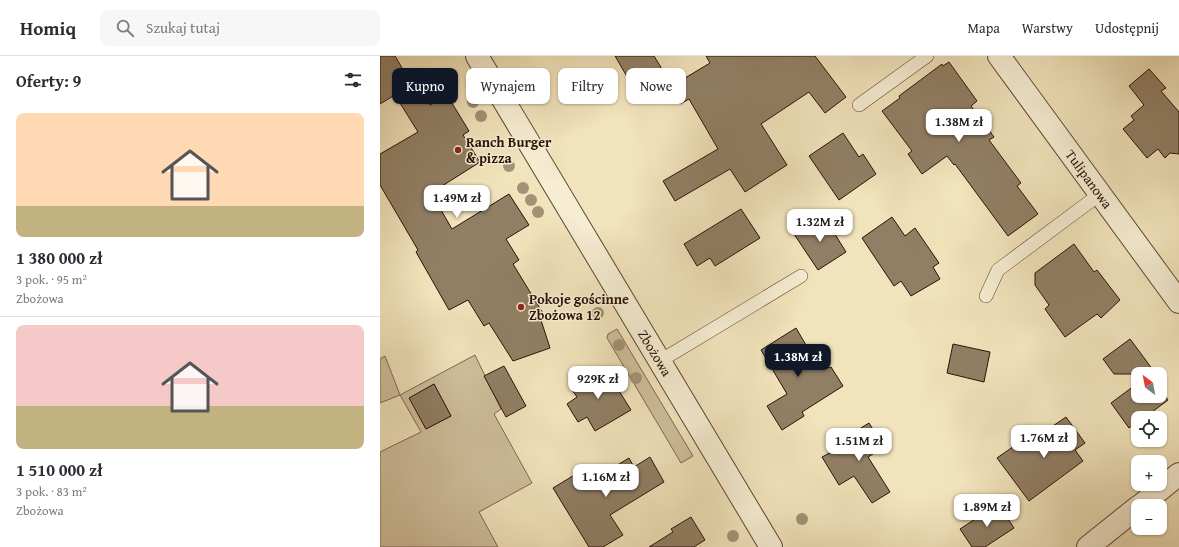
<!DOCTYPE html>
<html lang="pl">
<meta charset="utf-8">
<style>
body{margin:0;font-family:"Gentium Book Plus",serif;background:#f7f7f7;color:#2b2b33;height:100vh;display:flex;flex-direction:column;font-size:15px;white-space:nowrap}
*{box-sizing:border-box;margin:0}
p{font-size:13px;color:#7c7c81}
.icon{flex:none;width:22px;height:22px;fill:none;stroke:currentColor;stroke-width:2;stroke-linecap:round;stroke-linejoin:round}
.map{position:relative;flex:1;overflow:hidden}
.details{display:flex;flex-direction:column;background:#fff;width:380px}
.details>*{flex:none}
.hud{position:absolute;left:12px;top:12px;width:380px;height:36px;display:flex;gap:8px}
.needle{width:26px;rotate:328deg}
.fabs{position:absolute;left:751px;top:311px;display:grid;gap:8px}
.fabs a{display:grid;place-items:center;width:36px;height:36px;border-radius:8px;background:#fff;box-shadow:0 1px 3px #0004;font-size:20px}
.price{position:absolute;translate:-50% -34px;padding:0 9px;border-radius:8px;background:#fff;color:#222;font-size:13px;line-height:26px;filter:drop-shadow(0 1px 2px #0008)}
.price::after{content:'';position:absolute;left:50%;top:24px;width:12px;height:9px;margin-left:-6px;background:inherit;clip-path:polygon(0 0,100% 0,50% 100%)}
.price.current{background:#111827;color:#fff}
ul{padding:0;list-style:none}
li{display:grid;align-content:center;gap:8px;height:212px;padding:0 16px}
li+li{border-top:1px solid #e1e1e2}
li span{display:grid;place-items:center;height:124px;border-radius:8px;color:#555}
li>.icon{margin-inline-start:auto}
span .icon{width:72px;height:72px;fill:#fffc;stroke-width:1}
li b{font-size:17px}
h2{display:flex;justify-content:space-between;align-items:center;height:48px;padding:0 16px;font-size:17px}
.pill{padding:0 14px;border-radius:8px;background:#fff;box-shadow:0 1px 3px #0004;font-size:14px;line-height:36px}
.pill.current{background:#111827;color:#fff}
header{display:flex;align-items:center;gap:24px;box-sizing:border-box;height:56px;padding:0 20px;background:#fff;border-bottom:1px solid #e1e1e2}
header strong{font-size:19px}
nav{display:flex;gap:22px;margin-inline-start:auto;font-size:14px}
.search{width:280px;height:36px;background:#f7f7f7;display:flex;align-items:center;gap:10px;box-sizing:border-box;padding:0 14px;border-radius:8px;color:#7c7c81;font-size:15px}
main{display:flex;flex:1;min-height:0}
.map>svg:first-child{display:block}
.green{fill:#cfbf9c;stroke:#7c6852;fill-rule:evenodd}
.building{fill:#917f65;stroke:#2a1207}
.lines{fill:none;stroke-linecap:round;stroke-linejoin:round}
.service-casing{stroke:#5c4634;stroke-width:14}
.minor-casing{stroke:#5c4634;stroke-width:24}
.tertiary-casing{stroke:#5c4634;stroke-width:24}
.service{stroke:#f6edd3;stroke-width:13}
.minor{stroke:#f6edd3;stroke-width:22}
.tertiary{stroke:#f6edd3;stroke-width:22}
.tree{fill:#a39275}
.poi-dot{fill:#8f2418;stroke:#f6edd3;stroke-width:1.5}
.labels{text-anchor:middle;stroke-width:3;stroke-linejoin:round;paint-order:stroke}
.poi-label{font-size:14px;font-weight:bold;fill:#2a1207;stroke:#f6edd3;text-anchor:start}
.street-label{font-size:14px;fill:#2a1207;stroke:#f6edd3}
</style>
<header>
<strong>Homiq</strong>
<div class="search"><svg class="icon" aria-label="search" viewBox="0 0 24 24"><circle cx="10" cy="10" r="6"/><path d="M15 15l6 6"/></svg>Szukaj tutaj</div>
<nav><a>Mapa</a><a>Warstwy</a><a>Udostępnij</a></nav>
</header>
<main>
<section class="details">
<h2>Oferty: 9<svg class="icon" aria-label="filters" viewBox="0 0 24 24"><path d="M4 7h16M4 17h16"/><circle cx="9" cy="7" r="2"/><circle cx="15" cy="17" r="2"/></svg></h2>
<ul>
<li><span style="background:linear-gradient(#ffd9b3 75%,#c2b280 0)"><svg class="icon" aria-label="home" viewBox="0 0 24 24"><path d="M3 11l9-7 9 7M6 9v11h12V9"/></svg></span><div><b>1 380 000 zł</b><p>3 pok. · 95 m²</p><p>Zbożowa</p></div></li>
<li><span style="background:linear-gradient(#f6c9c9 65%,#c2b280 0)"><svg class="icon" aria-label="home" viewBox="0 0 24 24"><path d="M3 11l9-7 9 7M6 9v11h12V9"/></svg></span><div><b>1 510 000 zł</b><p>3 pok. · 83 m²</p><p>Zbożowa</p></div></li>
</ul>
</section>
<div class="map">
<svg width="799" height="491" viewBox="0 0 799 491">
<rect width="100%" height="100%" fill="#f1e3bb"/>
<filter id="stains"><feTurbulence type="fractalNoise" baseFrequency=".005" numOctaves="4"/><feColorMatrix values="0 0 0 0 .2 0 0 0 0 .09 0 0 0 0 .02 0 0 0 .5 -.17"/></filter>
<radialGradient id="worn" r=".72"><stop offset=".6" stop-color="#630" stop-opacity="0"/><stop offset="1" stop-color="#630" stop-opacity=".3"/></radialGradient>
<g class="green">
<polygon points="237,273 313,400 301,407 227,282 228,278"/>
<path d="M95,299L121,353L114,358L152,427L99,456L118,491H0V396L41,376L20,339L0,347V303L5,300L20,339ZM54,328L71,360L46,373L30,342Z"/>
</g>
<g class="building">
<polygon points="0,0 15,0 25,17 30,14 50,49 67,39 89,75 83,79 100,106 51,137 72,173 129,138 149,169 126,183 139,204 133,208 164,259 160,261 170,292 133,305 109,267 104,270 88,244 69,254 36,196 38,194 0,129 0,98 38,76 15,39 0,48"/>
<polygon points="235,0 274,0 285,18 256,36"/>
<polygon points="326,0 435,0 466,41 445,57 429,36 381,68 407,109 365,136 350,113 295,145 283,125 338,93 309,43 300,48 290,31 330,7"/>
<polygon points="569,6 597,45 591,50 614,81 609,84 641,127 637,130 658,158 628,180 575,108 574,109 567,100 542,118 528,98 532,95 502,55 520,42 519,40 562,8 563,10"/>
<polygon points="769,13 786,32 781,35 799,56 799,98 790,97 785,102 778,93 767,102 743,73 754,64 751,60 764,49 749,30"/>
<polygon points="463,77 479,101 483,98 496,118 459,144 429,100"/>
<polygon points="361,153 380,182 335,210 330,202 317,210 304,188"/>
<polygon points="443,159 466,196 438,214 414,178"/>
<polygon points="512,161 525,180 535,172 559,207 553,211 560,223 531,240 521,225 514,230 482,182"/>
<polygon points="694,188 714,216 717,214 740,244 721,262 717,258 685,281 665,253 669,249 655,229 655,217"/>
<polygon points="416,272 436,306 444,303 449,312 451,311 463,330 422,356 424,360 402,374 387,350 407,338 381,294"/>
<polygon points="750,283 756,291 776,318 734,318 723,303"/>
<polygon points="573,288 610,296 604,326 567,317"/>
<polygon points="124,310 146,350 126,361 104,320"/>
<polygon points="224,311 251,354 215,375 207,361 198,366 187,348 197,341 190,331"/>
<polygon points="758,327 758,340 780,340 780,332 788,344 764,362 758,362 758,365 749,372 731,347"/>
<polygon points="54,328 71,360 46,373 29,342"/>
<polygon points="686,361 705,387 695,394 703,405 649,445 617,402 637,388 640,392 669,371 670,372"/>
<polygon points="489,367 504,391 488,401 510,436 492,447 474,420 459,429 442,401 463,390 460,385"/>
<polygon points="270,401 284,426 230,459 243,479 223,491 209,491 173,432 201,415 208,427 249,402 254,411"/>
<polygon points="618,448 634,472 605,491 592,491 580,473"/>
<polygon points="311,461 325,484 314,491 269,491 293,476 291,473"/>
</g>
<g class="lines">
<g class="service-casing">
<g id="service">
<polyline points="479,49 547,0"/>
<polyline points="606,240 618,214 720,138"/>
<polyline points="280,305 421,220"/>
</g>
</g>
<g class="minor-casing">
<g id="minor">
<polyline points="619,0 799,246"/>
<polyline points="760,450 799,418"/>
<polyline points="708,491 758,451"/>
</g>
</g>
<g class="tertiary-casing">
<polyline id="tertiary" points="97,0 391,491"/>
</g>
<use href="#service" class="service"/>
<use href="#minor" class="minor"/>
<use href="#tertiary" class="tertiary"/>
</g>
<g class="tree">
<circle cx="93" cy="46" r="6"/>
<circle cx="101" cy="60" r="6"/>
<circle cx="129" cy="110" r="6"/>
<circle cx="143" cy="132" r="6"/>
<circle cx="151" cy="144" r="6"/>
<circle cx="158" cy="156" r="6"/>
<circle cx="218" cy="257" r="6"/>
<circle cx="239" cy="289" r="6"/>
<circle cx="256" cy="322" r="6"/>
<circle cx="422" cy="463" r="6"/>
<circle cx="353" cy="480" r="6"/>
</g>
<g class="poi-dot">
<circle cx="78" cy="94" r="4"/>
<circle cx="141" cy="251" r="4"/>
</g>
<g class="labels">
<g class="poi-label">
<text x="86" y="91">Ranch Burger<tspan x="86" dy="16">&amp; pizza</tspan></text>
<text x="149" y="248">Pokoje gościnne<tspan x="149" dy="16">Zbożowa 12</tspan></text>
</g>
<g class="street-label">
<text transform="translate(709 123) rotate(54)" y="5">Tulipanowa</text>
<text transform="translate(275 297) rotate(59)" y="5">Zbożowa</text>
</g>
</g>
<rect width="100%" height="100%" filter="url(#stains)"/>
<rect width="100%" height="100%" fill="url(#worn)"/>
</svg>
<div class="fabs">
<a><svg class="needle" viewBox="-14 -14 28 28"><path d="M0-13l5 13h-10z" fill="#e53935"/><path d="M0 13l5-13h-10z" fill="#7c7c81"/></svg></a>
<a><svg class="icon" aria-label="locate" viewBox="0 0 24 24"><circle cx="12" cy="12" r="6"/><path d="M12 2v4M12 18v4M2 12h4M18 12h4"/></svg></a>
<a>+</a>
<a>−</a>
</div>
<b class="price" style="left:579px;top:87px">1.38M zł</b>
<b class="price" style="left:77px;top:163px">1.49M zł</b>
<b class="price" style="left:440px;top:187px">1.32M zł</b>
<b class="price current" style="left:418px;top:322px">1.38M zł</b>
<b class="price" style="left:218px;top:344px">929K zł</b>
<b class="price" style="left:664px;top:403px">1.76M zł</b>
<b class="price" style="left:479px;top:406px">1.51M zł</b>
<b class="price" style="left:226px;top:442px">1.16M zł</b>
<b class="price" style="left:607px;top:472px">1.89M zł</b>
<div class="hud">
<a class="pill current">Kupno</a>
<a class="pill">Wynajem</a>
<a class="pill">Filtry</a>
<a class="pill">Nowe</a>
</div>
</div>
</main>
